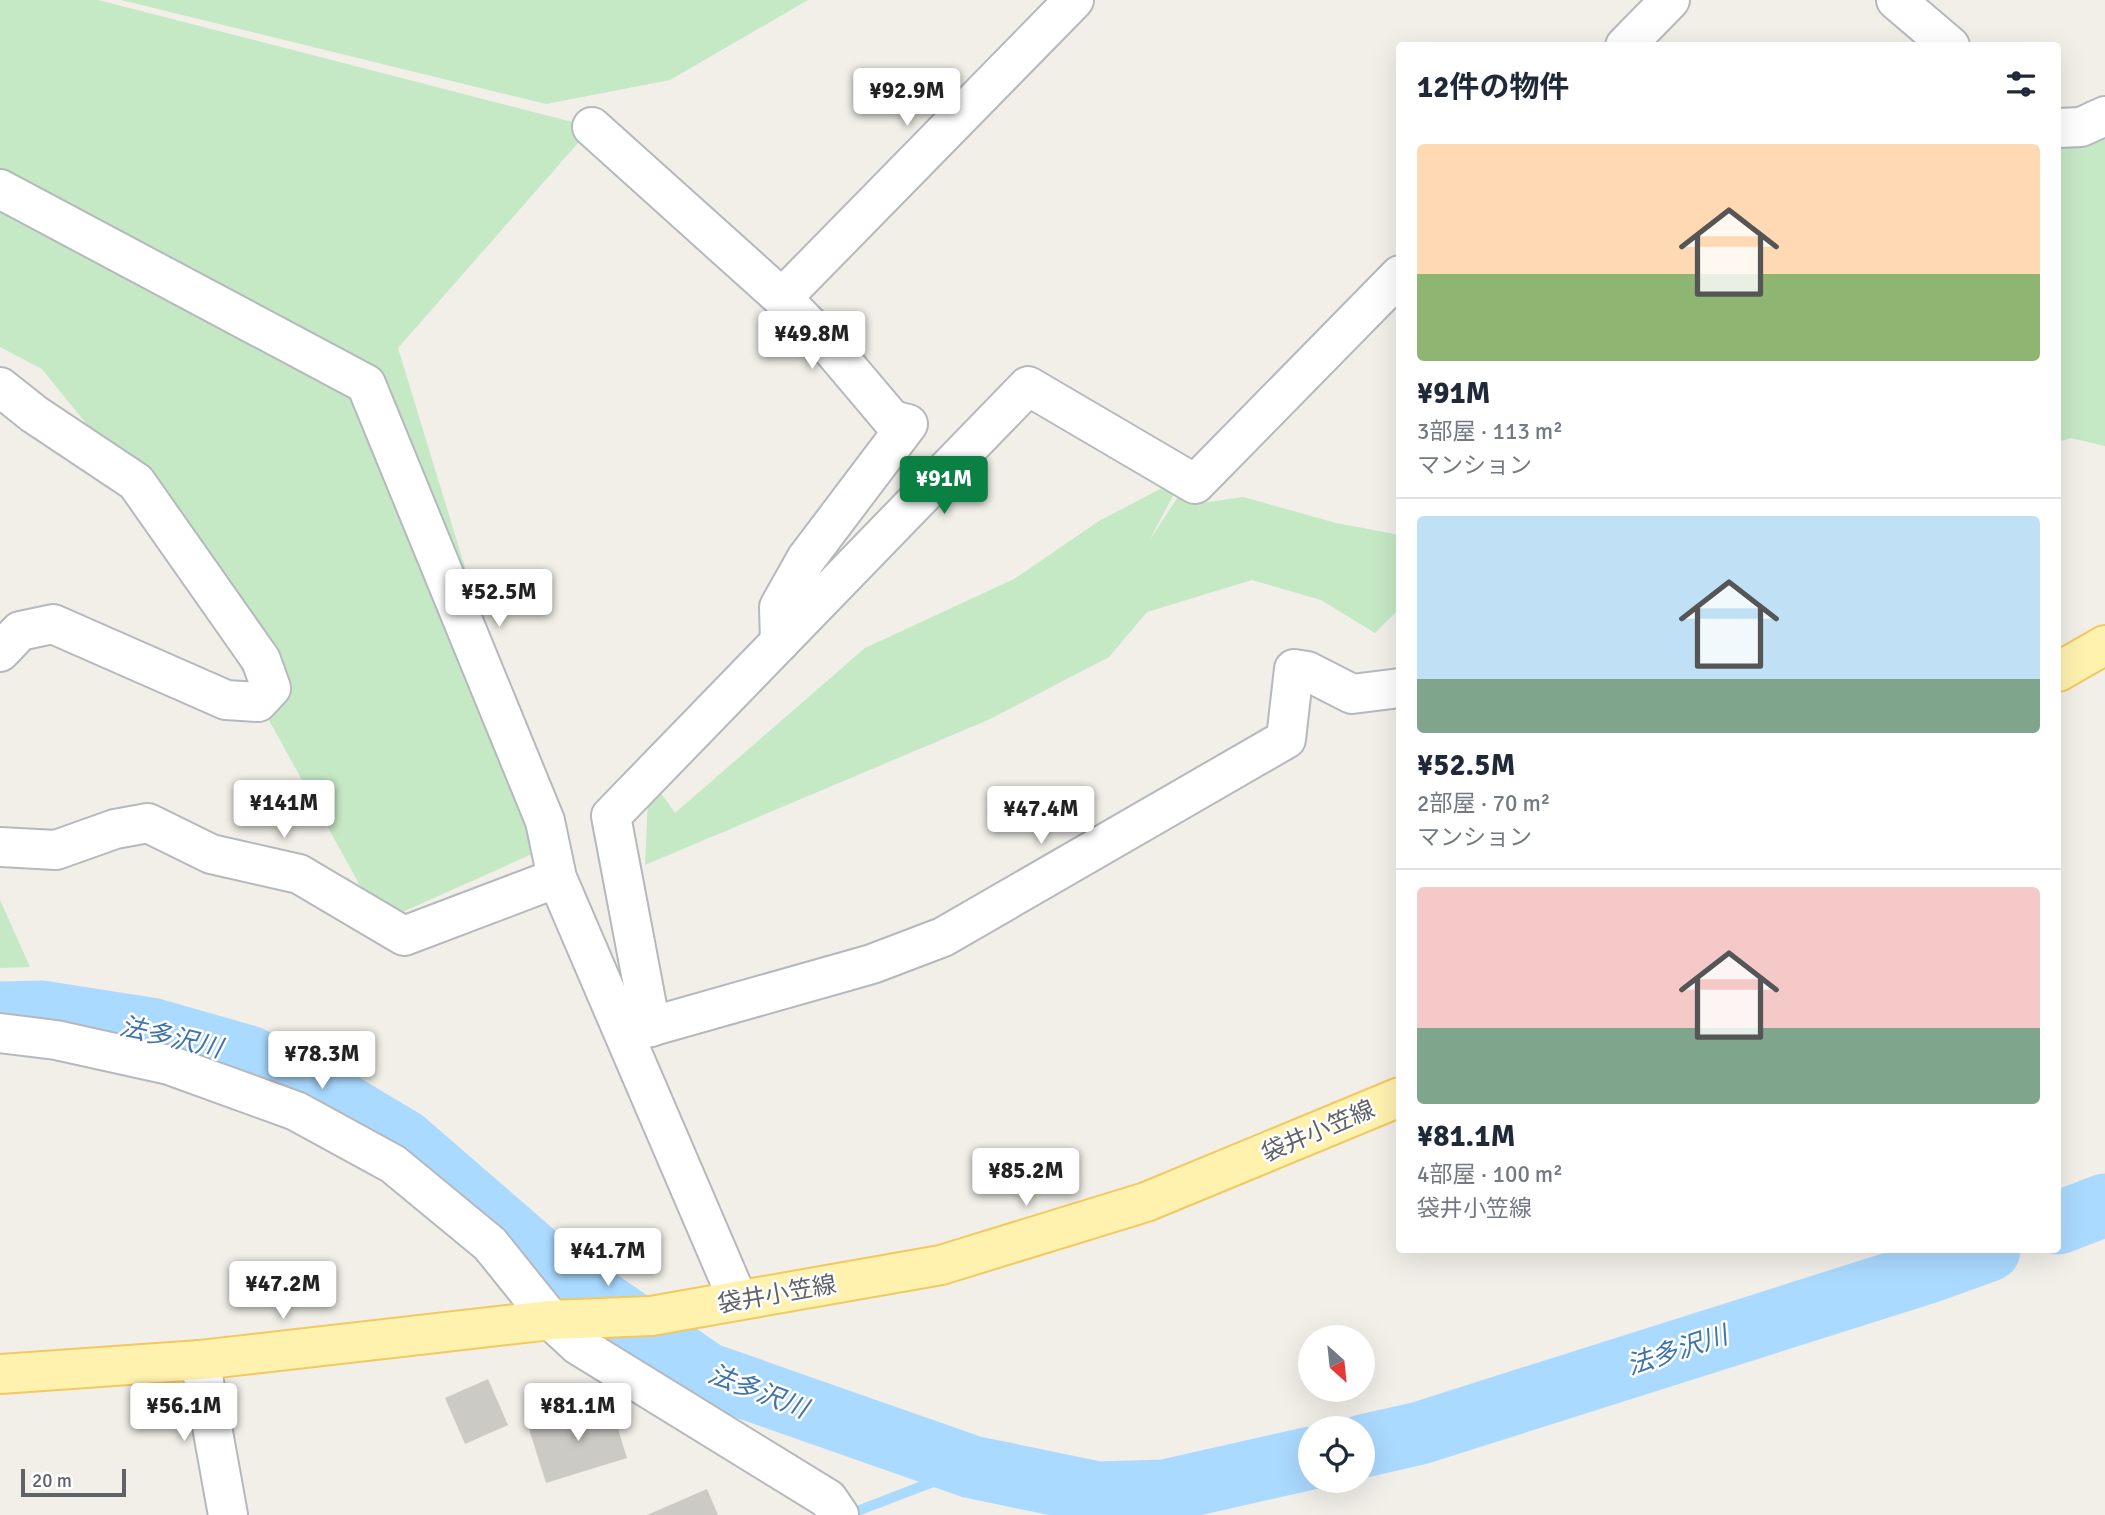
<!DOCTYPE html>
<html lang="ja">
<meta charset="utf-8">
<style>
body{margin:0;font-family:Signika,"Noto Sans JP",sans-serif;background:#f2f2f3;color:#1f2937;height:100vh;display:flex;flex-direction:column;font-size:26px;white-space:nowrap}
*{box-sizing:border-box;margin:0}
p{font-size:23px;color:#747a83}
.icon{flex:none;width:38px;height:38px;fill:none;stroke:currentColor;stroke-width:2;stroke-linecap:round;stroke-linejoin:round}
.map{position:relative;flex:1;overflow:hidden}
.side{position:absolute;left:1396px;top:42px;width:665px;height:1211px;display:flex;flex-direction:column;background:#fff;border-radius:7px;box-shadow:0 7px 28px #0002}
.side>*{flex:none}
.needle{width:46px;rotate:153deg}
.tools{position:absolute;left:1298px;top:1325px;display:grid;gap:14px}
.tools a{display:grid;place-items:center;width:77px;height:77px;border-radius:50%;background:#fff;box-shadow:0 7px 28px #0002;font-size:35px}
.scale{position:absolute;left:21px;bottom:18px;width:105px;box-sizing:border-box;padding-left:7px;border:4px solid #5f6368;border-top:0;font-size:19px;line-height:24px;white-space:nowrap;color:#5f6368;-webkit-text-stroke:5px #fff;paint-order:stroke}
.price{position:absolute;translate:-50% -60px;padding:0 16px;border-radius:7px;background:#fff;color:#222;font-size:23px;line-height:46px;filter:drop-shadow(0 2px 4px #0008)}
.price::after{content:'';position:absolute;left:50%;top:42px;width:21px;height:16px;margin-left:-10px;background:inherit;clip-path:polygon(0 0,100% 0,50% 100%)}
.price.selected{background:#0b8043;color:#fff}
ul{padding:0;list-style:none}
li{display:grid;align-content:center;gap:14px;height:371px;padding:0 21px}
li+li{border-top:2px solid #e0e1e3}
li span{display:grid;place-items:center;height:217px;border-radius:7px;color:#555}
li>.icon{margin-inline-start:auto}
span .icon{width:126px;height:126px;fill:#fffc;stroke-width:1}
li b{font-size:30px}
h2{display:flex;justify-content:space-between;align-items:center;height:84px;padding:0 21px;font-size:30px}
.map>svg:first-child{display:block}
.green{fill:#c5e8c5}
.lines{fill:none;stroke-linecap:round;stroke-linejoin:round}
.stream{stroke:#aadaff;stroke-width:10}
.river{stroke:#aadaff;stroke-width:63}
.building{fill:#cccac5}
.minor-casing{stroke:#b5b8bc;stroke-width:42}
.major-casing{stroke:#f2c960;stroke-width:42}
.minor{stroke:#fff;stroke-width:38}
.major{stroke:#fff2af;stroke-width:38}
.labels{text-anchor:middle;stroke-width:5;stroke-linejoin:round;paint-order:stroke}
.street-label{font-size:24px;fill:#5f6368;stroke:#fff}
.water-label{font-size:26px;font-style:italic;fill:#4174aa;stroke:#fff}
</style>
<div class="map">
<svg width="2105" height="1515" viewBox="0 0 2105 1515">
<rect width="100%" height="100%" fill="#f1efe8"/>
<g class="green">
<polygon points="0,0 98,0 592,127 398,348 550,846 380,922 148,500 42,369 0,347"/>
<polygon points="121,0 808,0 670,80 546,104"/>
<polygon points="2105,106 2105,446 2071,438 2058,442 2058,124"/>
<polygon points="1183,477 1149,541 1187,483 1202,503 1243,497 1336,523 1400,535 1400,608 1375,633 1321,600 1252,580 1147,612 1109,657 988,720 645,865 649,776 675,813 865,648 1014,579 1099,521"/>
<polygon points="0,900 30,967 31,967 0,968"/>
</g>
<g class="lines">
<polyline class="stream" points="847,1515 972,1467"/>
<g class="river">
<polyline points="0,1013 42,1012 151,1029 249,1057 339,1102 404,1141 548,1266 707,1374 972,1467 1098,1493 1165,1491 1311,1458"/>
<polyline points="2058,1223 2105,1205"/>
<polyline points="1363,1446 1420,1433 1925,1273 1989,1250"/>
</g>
</g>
<g class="building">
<polygon points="488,1379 508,1425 465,1444 445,1398"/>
<polygon points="610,1403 627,1458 546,1483 529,1429"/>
<polygon points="707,1489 718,1515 647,1515"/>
</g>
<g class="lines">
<g class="minor-casing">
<g id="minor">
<polyline points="1896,0 1950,46"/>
<polyline points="1625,46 1670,0"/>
<polyline points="592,127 782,298 832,349 892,420 908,424 806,559 779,607 780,642"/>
<polyline points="2058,128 2081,127 2105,116"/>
<polyline points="0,189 366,384 545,821 557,878 738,1300"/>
<polyline points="782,298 1074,0"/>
<polyline points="0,387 34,414 136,482 261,660 271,688 258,702 226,700 53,624 20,631 0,652"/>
<polyline points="0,847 56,850 115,829 148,823 211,854 299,874 404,936 557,878"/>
<polyline points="651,1027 611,816 1028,386 1195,484 1400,275"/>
<polyline points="0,1033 56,1040 169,1065 296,1111 393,1164 490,1244 551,1320 578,1345 828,1499 839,1515"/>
<polyline points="625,1034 872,964 943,937 1286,739 1294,669 1307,671 1352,694 1400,688"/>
<polyline points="200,1360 228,1515"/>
</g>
</g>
<g class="major-casing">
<g id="major">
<polyline points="2058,672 2105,645"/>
<polyline points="0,1374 200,1360 551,1320 651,1316 941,1265 1146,1202 1400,1097"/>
</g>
</g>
<use href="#minor" class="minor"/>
<use href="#major" class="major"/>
</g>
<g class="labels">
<g class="street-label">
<text transform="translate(1318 1131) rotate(-23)" y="8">袋井小笠線</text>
<text transform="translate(777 1294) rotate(-10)" y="8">袋井小笠線</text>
</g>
<g class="water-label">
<text transform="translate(171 1037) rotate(13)" y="9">法多沢川</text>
<text transform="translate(1677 1350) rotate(-18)" y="9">法多沢川</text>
<text transform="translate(758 1391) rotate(21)" y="9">法多沢川</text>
</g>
</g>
</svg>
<div class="tools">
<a><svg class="needle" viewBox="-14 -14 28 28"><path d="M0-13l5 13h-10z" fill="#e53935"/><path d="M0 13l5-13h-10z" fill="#747a83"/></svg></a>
<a><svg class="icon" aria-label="locate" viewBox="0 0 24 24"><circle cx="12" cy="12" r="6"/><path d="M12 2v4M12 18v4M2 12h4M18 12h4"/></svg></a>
</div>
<div class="scale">20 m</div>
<b class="price" style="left:907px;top:128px">¥92.9M</b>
<b class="price" style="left:812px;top:371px">¥49.8M</b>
<b class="price selected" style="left:944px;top:516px">¥91M</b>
<b class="price" style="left:499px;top:629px">¥52.5M</b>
<b class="price" style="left:284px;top:840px">¥141M</b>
<b class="price" style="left:1041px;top:846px">¥47.4M</b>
<b class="price" style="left:322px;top:1091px">¥78.3M</b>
<b class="price" style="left:1026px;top:1208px">¥85.2M</b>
<b class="price" style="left:608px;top:1288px">¥41.7M</b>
<b class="price" style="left:283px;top:1321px">¥47.2M</b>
<b class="price" style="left:184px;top:1443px">¥56.1M</b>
<b class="price" style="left:578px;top:1443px">¥81.1M</b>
<section class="side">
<h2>12件の物件<svg class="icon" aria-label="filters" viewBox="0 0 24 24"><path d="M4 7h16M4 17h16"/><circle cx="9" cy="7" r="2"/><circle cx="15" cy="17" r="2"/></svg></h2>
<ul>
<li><span style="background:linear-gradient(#ffd9b3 60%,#8fb573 0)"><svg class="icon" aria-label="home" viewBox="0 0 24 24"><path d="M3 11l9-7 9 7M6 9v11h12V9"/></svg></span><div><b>¥91M</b><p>3部屋 · 113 m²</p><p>マンション</p></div></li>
<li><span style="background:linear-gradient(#bfe0f5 75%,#7fa58c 0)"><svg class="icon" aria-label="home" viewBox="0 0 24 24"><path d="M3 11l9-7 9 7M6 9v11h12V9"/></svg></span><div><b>¥52.5M</b><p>2部屋 · 70 m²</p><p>マンション</p></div></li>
<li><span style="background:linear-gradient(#f6c9c9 65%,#7fa58c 0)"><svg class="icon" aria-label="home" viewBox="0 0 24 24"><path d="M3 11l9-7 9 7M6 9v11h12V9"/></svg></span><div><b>¥81.1M</b><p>4部屋 · 100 m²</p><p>袋井小笠線</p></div></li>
</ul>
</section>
</div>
